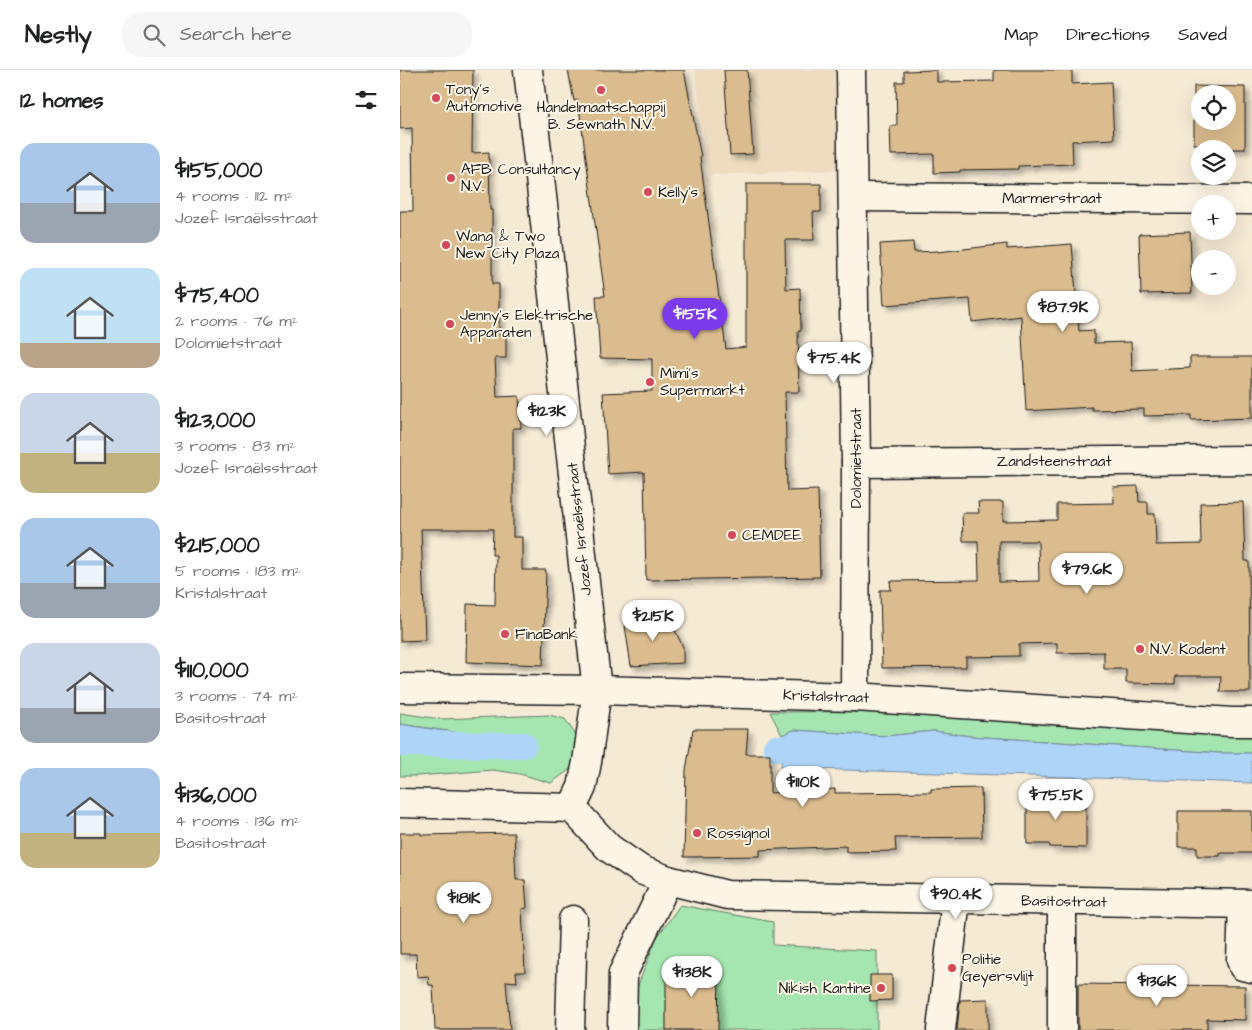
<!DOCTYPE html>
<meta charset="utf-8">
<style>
body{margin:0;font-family:"Architects Daughter",sans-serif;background:#f6f6f6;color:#202124;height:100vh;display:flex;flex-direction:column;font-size:19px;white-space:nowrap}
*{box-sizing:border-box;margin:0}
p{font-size:16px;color:#757577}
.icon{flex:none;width:28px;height:28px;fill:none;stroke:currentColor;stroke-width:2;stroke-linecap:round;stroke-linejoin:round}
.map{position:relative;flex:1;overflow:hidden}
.side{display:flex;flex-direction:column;background:#fff;width:400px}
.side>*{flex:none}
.buttons{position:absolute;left:791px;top:15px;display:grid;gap:10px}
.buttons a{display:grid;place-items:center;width:45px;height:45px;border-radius:50%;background:#fff;box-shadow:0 5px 20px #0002;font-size:25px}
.price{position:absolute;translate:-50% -42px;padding:0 11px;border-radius:18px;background:#fff;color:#222;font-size:16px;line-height:32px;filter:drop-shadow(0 1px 2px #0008)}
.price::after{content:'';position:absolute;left:50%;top:30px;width:15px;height:11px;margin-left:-8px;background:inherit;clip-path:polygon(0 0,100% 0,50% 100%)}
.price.on{background:#7c3aed;color:#fff}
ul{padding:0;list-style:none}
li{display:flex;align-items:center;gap:15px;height:125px;padding:0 20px}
li span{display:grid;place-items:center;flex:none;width:140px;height:100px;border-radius:15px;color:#555}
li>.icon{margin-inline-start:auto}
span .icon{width:60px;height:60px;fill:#fffc;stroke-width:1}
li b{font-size:21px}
h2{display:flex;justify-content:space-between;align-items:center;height:60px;padding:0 20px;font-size:21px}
header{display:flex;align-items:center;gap:30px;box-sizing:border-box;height:70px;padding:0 25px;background:#fff;border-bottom:1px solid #e0e0e0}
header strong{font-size:24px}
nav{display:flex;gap:28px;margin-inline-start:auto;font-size:18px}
.search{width:350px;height:45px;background:#f6f6f6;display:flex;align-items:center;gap:12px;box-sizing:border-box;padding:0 18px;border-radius:20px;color:#757577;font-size:19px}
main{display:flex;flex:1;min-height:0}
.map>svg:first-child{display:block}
.built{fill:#eddcbf}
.green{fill:#a5e5af;stroke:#608066}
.water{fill:#aed5f8;stroke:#748ba0}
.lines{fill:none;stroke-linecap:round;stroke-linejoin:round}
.canal{stroke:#aed5f8;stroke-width:26}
.building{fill:#dbbc8e;stroke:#1c1c1c;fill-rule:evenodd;filter:url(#shadow)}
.minor-casing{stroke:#1c1c1c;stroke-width:31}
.minor{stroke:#fcf5e5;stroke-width:28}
.poi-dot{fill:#d1495b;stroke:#fcf5e5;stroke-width:2}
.labels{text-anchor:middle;stroke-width:4;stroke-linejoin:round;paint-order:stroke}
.poi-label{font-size:15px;fill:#1c1c1c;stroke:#fcf5e5;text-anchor:start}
.street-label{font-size:15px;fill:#1c1c1c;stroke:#fcf5e5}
</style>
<header>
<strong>Nestly</strong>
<div class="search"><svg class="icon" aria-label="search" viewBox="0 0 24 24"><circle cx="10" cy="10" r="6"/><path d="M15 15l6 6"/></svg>Search here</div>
<nav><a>Map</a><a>Directions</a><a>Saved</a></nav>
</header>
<main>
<section class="side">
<h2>12 homes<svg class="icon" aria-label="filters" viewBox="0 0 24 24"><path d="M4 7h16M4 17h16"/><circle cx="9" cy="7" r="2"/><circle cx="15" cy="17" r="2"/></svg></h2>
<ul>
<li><span style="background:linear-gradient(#a9c7e8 60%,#9aa5b1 0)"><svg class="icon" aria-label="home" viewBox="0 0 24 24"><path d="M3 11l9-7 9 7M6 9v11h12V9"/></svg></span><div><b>$155,000</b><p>4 rooms · 112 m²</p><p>Jozef Israëlsstraat</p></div></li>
<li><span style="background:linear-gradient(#bfe0f5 75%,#b9a48a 0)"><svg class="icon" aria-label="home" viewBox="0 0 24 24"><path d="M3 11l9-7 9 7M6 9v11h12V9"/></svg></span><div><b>$75,400</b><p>2 rooms · 76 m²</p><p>Dolomietstraat</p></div></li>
<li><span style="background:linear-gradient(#c9d6e8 60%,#c2b280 0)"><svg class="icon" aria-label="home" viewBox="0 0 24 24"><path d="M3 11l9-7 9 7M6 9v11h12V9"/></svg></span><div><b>$123,000</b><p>3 rooms · 83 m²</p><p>Jozef Israëlsstraat</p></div></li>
<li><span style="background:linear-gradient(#a9c7e8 65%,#9aa5b1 0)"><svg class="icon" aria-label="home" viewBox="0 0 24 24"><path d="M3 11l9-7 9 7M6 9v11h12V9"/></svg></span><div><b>$215,000</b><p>5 rooms · 183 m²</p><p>Kristalstraat</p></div></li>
<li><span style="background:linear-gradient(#c9d6e8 65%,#9aa5b1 0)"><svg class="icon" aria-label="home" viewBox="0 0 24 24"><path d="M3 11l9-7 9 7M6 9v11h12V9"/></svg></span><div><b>$110,000</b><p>3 rooms · 74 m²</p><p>Basitostraat</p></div></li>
<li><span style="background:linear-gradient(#a9c7e8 65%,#c2b280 0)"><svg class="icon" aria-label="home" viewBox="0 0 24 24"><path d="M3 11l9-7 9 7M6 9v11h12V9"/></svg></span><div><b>$136,000</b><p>4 rooms · 136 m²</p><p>Basitostraat</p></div></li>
</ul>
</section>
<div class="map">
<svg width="852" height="960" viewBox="0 0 852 960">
<defs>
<filter id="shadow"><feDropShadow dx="4.5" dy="4.5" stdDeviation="2.5" flood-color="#0004"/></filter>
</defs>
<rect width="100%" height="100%" fill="#f5ead4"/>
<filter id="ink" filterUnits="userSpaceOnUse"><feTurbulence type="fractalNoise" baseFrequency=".02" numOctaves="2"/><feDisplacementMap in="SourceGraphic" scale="10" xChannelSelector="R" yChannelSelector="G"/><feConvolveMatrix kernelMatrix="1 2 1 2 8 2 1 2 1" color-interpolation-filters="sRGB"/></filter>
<g filter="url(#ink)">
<polygon class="built" points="295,0 443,0 443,100 309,105"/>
<g class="green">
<polygon points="573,641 852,663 852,683 820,683 570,666 534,661 486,666 394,660 382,665 370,642"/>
<polygon points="0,643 40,649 149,645 165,649 177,667 178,689 168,701 151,713 120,704 93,700 17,706 0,706 0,685 17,685 95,668 0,654"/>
<polygon points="280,835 373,852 373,875 477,881 477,960 233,960 235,923 256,869"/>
</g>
<g class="water">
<polygon points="0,654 95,669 93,680 0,685"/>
<polygon points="394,660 486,666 534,661 570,666 820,683 852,683 852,713 381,698 382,665"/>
</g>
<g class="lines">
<g class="canal">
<polyline points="0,674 124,675"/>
<polyline points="376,678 418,679"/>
</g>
</g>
<g class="building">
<polygon points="0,0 73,0 72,83 89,82 90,140 92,140 92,214 99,214 99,265 106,265 106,288 95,288 97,327 119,326 121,358 113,358 113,467 122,467 122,500 146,500 143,595 66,592 67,534 95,535 96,485 92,485 93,459 21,459 25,570 0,571 0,141 13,141 12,58 0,59"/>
<polygon points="168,0 284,0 301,87 300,87 326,279 346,277 346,114 421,114 421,142 413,142 414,170 385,170 386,219 400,218 401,261 398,261 399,322 385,322 387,421 418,420 420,507 246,510 244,402 208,404 203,323 252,321 252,289 200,288 196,226 205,226 178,30 174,31"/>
<polygon points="324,0 347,0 353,84 330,85"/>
<polygon points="537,0 537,12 594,11 594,0 672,0 672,14 711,12 714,69 672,71 673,94 618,96 618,99 560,100 560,102 534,103 534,84 491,85 490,56 497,56 496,12 504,12 504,1"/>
<path d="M794,16L845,17V79H800V74H794ZM800,24H828V51H800Z"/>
<polygon points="790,162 792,223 741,224 739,164"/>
<polygon points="513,172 514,182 538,181 538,182 607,174 607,179 672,174 679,261 694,260 694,273 731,272 732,301 790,298 790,287 852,287 852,348 791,350 791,345 744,346 744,339 692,340 692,337 626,341 621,246 572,252 570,229 484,235 480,174"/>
<path d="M738,416L739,432H748V444H755L756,475L801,474L800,433L843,432L845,491H849L850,622H820L821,606H775V614L726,613V599H704V582L657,583V573L619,574V586L566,587V597L482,598L480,520H491L490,511L579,510L578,471H563L562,443H579L578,432H603V451L657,450V434L714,433L713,417ZM599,471H638L639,511L599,512Z"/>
<polygon points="269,548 283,577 283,593 231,596 224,549"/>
<polygon points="293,659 348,659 346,684 370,684 370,723 435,719 435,723 531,722 531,719 581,718 582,767 495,768 496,781 446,782 446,776 360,780 360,786 284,787 286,700"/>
<polygon points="627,725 675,726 675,733 686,733 686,778 650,777 649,774 627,774"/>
<polygon points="778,741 852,741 852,783 820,783 820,786 797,786 797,777 778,777"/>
<polygon points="0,763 21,763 21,765 114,763 116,810 125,810 127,838 122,839 125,902 116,902 117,912 106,911 110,960 35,960 33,915 29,915 28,906 17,907 16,884 0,884"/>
<polygon points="266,896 319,896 318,960 266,960"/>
<polygon points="470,905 492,905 492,930 470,931"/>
<polygon points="678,914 845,916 845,950 807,949 807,960 678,960"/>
<polygon points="588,929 588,960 557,960 560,930"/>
</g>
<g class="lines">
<g class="minor-casing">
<g id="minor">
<polyline points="128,0 197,620 187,692 182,717 172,738"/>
<polyline points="451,0 456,393 455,627"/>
<polyline points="453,127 852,130"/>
<polyline points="456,393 852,390"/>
<polyline points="0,618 197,620 455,627 832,652 852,652"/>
<polyline points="0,733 172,738 209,778 241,800 268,810 327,825 852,834"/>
<polyline points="662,831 662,960"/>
<polyline points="843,834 841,890 843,896 852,898"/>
<polyline points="170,960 173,850"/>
<polyline points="222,960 223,903 268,810"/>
<polyline points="541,960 556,829"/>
</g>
</g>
<use href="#minor" class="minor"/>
</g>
</g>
<g class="poi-dot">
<circle cx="201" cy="20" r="5"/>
<circle cx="36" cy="28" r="5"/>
<circle cx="51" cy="108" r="5"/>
<circle cx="248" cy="122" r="5"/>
<circle cx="46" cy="175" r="5"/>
<circle cx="50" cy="254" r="5"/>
<circle cx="250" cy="312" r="5"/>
<circle cx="332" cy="465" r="5"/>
<circle cx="105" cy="564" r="5"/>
<circle cx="740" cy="579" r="5"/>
<circle cx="297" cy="763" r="5"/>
<circle cx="552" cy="898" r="5"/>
<circle cx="481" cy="918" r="5"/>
</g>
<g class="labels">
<g class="poi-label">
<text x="46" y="24">Tony's<tspan x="46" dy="17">Automotive</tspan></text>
<text x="201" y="42" text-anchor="middle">Handelmaatschappij<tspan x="201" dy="17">B. Sewnath N.V.</tspan></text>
<text x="61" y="104">AFB Consultancy<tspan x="61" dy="17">N.V.</tspan></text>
<text x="258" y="127">Kelly's</text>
<text x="56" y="171">Wang &amp; Two<tspan x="56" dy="17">New City Plaza</tspan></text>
<text x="60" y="250">Jenny's Elektrische<tspan x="60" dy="17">Apparaten</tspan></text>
<text x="260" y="308">Mimi's<tspan x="260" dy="17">Supermarkt</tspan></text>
<text x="342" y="470">CEMDEE</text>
<text x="115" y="569">FinaBank</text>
<text x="750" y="584">N.V. Kodent</text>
<text x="307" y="768">Rossignol</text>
<text x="562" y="894">Politie<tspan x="562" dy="17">Geyersvlijt</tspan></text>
<text x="471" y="923" text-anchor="end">Nikish Kantine</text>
</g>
<g class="street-label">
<text x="652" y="133">Marmerstraat</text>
<text transform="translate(456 388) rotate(-90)" y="5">Dolomietstraat</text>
<text x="654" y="396">Zandsteenstraat</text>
<text transform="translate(179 459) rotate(-96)" y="5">Jozef Israëlsstraat</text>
<text transform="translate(426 626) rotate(2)" y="5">Kristalstraat</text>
<text transform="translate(664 831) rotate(1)" y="5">Basitostraat</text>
</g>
</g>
</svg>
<div class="buttons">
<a><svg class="icon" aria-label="locate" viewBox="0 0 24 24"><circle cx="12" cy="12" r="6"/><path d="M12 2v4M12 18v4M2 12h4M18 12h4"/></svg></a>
<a><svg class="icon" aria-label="layers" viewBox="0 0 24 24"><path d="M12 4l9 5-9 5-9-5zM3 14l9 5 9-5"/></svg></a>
<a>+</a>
<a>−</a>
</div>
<b class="price" style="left:663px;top:263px">$87.9K</b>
<b class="price on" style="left:295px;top:270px">$155K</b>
<b class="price" style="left:434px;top:314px">$75.4K</b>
<b class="price" style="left:147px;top:367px">$123K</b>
<b class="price" style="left:687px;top:525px">$79.6K</b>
<b class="price" style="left:253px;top:572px">$215K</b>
<b class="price" style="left:403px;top:738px">$110K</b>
<b class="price" style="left:656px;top:751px">$75.5K</b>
<b class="price" style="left:556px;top:850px">$90.4K</b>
<b class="price" style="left:64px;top:854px">$181K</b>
<b class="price" style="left:292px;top:928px">$138K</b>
<b class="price" style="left:757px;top:937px">$136K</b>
</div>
</main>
